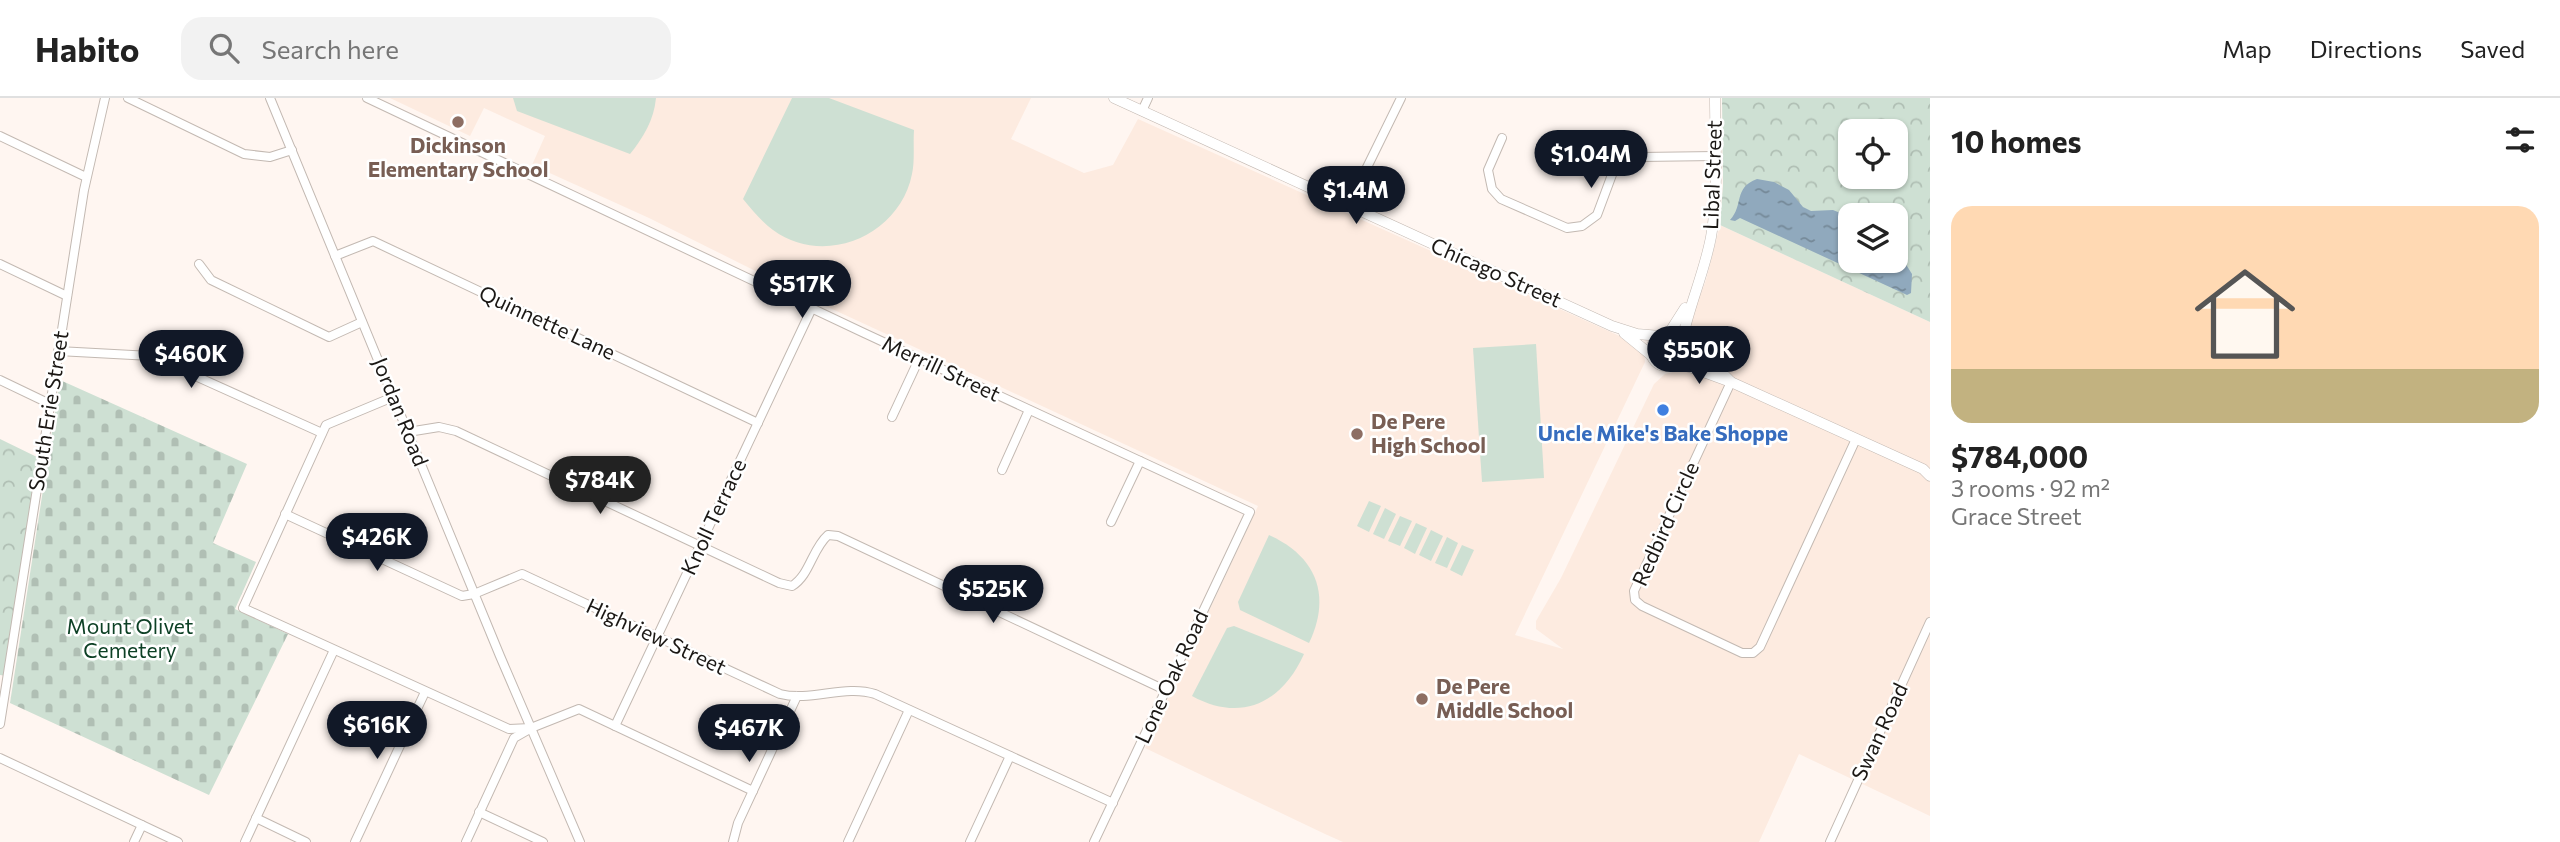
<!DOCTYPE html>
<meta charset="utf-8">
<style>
body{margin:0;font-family:Commissioner,sans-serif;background:#f2f2f2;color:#222;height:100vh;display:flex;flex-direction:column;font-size:26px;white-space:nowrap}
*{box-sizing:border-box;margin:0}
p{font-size:23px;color:#767676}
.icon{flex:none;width:38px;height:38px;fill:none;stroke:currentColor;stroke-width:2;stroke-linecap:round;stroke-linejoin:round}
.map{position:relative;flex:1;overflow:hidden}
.drawer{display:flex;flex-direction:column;background:#fff;width:630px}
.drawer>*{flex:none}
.controls{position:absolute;left:1838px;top:21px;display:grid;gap:14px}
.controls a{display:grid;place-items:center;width:70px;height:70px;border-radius:14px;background:#fff;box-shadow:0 2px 5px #0004;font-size:35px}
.price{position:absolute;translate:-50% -60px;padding:0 16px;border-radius:24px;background:#111827;color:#fff;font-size:23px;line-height:46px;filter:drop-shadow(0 2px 4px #0008)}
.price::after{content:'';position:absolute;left:50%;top:42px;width:21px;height:16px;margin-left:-10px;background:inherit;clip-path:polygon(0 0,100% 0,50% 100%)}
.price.active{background:#222;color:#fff}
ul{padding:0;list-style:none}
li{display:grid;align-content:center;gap:14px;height:371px;padding:0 21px}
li+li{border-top:2px solid #e0e0e0}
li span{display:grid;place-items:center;height:217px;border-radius:21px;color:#555}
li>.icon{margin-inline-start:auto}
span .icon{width:126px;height:126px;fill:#fffc;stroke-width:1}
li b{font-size:30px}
h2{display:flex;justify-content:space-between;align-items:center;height:84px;padding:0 21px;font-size:30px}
header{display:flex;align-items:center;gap:42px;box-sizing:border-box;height:98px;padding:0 35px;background:#fff;border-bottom:2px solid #e0e0e0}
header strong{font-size:33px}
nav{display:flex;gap:38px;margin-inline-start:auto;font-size:24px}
.search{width:490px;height:63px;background:#f2f2f2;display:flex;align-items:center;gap:18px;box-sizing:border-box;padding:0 24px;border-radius:21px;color:#767676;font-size:26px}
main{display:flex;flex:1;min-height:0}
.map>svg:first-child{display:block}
.built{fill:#fdebe0}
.green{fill:#cee0d3}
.cemetery{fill:url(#cemetery-stones)}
.park{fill:url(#park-crowns);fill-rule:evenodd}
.water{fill:url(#water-ripples)}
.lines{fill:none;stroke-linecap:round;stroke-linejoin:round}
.minor-casing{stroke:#c3b9b2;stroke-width:10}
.tertiary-casing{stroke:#c3b9b2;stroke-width:11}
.minor{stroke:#fff;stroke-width:8}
.tertiary{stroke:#fff;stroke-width:10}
.education-dot{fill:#8d6e63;stroke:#fff;stroke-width:2.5}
.shop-dot{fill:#3f7fe0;stroke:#fff;stroke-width:2.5}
.labels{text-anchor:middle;stroke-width:5;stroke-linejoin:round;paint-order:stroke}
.education-label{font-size:21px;font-weight:bold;fill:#785e54;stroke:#fff;text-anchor:start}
.street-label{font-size:21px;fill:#1b1815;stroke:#fff}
.shop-label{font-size:21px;font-weight:bold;fill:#366cbe;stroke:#fff}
.park-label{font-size:21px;fill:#0d4025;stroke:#fff}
</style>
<header>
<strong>Habito</strong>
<div class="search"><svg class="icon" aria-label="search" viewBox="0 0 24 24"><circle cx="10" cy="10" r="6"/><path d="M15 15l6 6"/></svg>Search here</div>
<nav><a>Map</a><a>Directions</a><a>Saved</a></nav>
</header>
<main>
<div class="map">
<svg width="1930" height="744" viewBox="0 0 1930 744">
<defs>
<pattern id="cemetery-stones" width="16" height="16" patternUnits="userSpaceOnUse" patternTransform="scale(1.75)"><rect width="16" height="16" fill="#cee0d3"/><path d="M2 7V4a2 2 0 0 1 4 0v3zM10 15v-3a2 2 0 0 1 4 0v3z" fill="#b0bfb4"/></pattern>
<pattern id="park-crowns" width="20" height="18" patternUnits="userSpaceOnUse" patternTransform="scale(1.75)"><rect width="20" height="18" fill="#cee0d3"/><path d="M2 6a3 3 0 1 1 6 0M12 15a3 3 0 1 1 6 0" fill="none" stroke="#b0bfb4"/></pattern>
<pattern id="water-ripples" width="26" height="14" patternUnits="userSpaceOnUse" patternTransform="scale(1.75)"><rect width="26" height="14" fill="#90a9bd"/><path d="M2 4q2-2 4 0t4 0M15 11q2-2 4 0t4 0" fill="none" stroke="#758998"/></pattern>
</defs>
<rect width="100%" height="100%" fill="#fff6f1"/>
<polygon class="built" points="390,0 1031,0 1011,41 1084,75 1113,67 1138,21 1633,244 1644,254 1645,264 1515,537 1563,551 1536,531 1536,523 1561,480 1654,286 1665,276 1677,273 1687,256 1687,232 1706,182 1720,127 1930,224 1930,718 1799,656 1759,744 1343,744 1325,736 1145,650 1258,408 830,210 649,120 532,67 545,38 484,10 470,38"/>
<g class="green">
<path d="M513,0H656C654,22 643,40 630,56L517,13Z"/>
<path d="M792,0H829L914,32C913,46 915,62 912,76C900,137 825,170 773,132C761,123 752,112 743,101Z"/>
<polygon points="1536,246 1544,380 1482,384 1473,250"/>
<polygon points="1369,403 1381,408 1369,434 1357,428"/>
<polygon points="1385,410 1396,416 1384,441 1373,436"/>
<polygon points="1400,418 1412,423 1400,448 1388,443"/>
<polygon points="1416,425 1427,430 1415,456 1404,450"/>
<polygon points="1431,432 1443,438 1431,463 1419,457"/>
<path d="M1269,437C1316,458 1332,497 1309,545L1240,512L1238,504Z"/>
<polygon points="1447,439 1458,445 1447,470 1435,465"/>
<polygon points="1462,447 1474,452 1462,478 1450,472"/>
<path d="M1234,528L1304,556C1282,605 1241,625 1192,598L1227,530Z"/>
</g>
<polygon class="cemetery" points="60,282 247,366 213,445 256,464 235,511 288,536 209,697 10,605"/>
<g class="park">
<path d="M1722,0H1930V224L1720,127L1723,87ZM1850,33H1895V79H1850ZM1850,117H1895V163H1850Z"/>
<polygon points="0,341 41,361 7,578 0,577"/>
</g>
<path class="water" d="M1757,81L1774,84L1789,92L1803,109L1811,113L1833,112L1850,119V163H1895V149L1912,176L1911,195L1907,197L1740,120L1735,123L1730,122C1744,107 1733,90 1757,81Z"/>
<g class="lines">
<g class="minor-casing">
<g id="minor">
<polyline points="128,0 244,56 270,59 292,52"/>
<polyline points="270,0 500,558 580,744"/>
<polyline points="367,0 864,235 1250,414 1094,744"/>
<polyline points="1142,13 1148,0"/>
<polyline points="0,38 86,79"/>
<polyline points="1502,40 1488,72 1492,91 1501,101 1567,130 1582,128 1597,117 1613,74 1626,62 1640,59 1716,58"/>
<polyline points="1348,108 1401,0"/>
<polyline points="335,158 373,143 758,325"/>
<polyline points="0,166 67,198"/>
<polyline points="199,166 211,182 329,239 362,224"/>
<polyline points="58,253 151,258 322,335"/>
<polyline points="0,282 50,306"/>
<polyline points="1731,284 1634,493 1635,502 1642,508 1742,555 1753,555 1760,549 1856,341"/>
<polyline points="393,299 326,327 243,510 509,631 531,630 579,611 753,693"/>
<polyline points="892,319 919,261"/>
<path d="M408,334L439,329L456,333L779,485L792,488C810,477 812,451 828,437L838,438L1165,592"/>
<polyline points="1002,372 1029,312"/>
<path d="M285,416L462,498L474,496L522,476L780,596C811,604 845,586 875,596L1113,705"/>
<polyline points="1111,424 1140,363"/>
<polyline points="0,626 84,92 105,0"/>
<polyline points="615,628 812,210"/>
<polyline points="0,660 178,744"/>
<polyline points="479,714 543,744"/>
<polyline points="256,720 306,744"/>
<polyline points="134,744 142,727"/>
<polyline points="245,744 334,552"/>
<polyline points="355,744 425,594"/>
<polyline points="466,744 514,640 528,632"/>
<polyline points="733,744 738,725 797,598"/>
<polyline points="848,744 909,612"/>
<polyline points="970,744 1010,658"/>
<polyline points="1830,744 1930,524"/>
</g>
</g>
<g class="tertiary-casing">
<g id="tertiary">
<polyline points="1114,0 1612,228 1637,236 1660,238"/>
<polyline points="1624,235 1651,257"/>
<polyline points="1664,237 1671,232 1685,210"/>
<circle cx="1666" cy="253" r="15"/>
<path d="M1681,247C1688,210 1704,176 1711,139C1719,94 1715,46 1715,0"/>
<path d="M1682,252C1698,265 1717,267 1730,283"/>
<polyline points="1674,266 1690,269 1731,284 1923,371 1930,378"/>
</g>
</g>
<use href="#minor" class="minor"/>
<use href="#tertiary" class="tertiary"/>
</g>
<g class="education-dot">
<circle cx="458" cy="24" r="7"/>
<circle cx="1357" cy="336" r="7"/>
<circle cx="1422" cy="601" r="7"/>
</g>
<circle class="shop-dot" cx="1663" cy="312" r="7"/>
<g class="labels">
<g class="education-label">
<text x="458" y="55" text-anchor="middle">Dickinson<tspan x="458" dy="24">Elementary School</tspan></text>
<text x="1371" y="331">De Pere<tspan x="1371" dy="24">High School</tspan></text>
<text x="1436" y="596">De Pere<tspan x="1436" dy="24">Middle School</tspan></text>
</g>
<g class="street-label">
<text transform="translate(1713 77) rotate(-88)" y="7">Libal Street</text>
<text transform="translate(1496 175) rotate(24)" y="7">Chicago Street</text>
<text transform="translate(547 225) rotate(25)" y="7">Quinnette Lane</text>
<text transform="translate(941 271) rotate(25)" y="7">Merrill Street</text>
<text transform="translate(49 313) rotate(-81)" y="7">South Erie Street</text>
<text transform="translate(400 314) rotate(68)" y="7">Jordan Road</text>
<text transform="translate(714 419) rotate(-65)" y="7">Knoll Terrace</text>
<text transform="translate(1666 426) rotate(-66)" y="7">Redbird Circle</text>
<text transform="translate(656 539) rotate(25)" y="7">Highview Street</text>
<text transform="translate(1172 579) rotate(-65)" y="7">Lone Oak Road</text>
<text transform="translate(1880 634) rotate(-65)" y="7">Swan Road</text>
</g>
<g class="shop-label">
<text x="1663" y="343">Uncle Mike's Bake Shoppe</text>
</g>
<g class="park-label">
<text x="130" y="536">Mount Olivet<tspan x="130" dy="24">Cemetery</tspan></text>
</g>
</g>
</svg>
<div class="controls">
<a><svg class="icon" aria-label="locate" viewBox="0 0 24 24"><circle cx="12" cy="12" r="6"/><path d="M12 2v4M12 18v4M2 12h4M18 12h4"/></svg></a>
<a><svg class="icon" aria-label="layers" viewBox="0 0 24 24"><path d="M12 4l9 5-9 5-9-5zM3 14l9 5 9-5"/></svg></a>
</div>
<b class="price" style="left:1591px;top:92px">$1.04M</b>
<b class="price" style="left:1356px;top:128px">$1.4M</b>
<b class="price" style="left:802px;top:222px">$517K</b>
<b class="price" style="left:1699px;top:288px">$550K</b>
<b class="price" style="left:191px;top:292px">$460K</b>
<b class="price active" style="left:600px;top:418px">$784K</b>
<b class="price" style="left:377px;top:475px">$426K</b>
<b class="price" style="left:993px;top:527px">$525K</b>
<b class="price" style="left:377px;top:663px">$616K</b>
<b class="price" style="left:749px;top:666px">$467K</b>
</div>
<section class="drawer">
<h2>10 homes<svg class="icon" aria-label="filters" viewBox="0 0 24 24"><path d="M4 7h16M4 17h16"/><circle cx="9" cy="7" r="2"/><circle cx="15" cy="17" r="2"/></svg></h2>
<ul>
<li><span style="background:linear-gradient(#ffd9b3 75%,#c2b280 0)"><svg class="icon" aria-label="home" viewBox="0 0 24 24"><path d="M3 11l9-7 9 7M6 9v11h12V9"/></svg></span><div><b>$784,000</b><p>3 rooms · 92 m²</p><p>Grace Street</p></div></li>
</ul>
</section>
</main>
